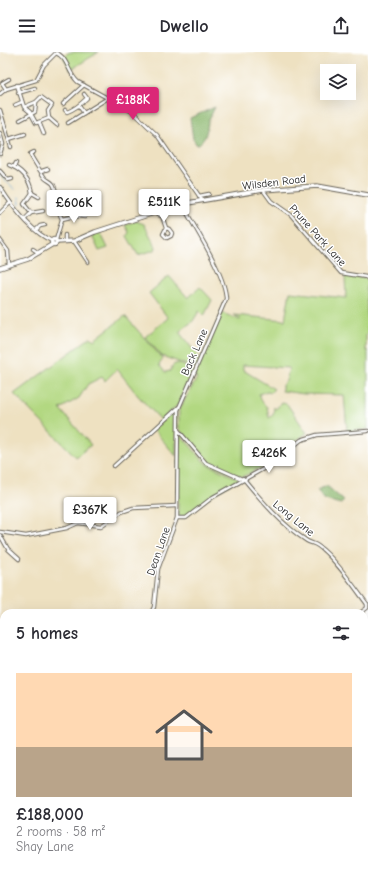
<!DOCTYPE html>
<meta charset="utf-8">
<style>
body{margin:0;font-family:"Comic Neue",sans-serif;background:#f7f7f7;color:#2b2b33;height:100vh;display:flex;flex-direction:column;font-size:15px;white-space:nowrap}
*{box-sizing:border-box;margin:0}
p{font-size:13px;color:#7c7c81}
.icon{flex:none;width:22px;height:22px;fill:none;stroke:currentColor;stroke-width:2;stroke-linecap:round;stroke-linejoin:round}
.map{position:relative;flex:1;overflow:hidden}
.details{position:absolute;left:0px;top:557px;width:368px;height:268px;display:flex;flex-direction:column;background:#fff;border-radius:12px 12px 0 0;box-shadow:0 4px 16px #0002}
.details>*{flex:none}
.buttons{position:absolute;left:320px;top:12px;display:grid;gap:8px}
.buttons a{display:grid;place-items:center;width:36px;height:36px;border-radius:0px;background:#fff;box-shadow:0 4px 16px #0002;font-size:20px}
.price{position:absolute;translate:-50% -34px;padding:0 9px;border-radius:4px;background:#fff;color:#222;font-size:13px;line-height:26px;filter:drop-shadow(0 1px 2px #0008)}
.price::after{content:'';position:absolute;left:50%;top:24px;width:12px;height:9px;margin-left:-6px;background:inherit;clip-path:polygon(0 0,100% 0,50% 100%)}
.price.on{background:#db2777;color:#fff}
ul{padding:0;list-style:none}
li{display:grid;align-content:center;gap:8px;height:212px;padding:0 16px}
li+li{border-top:1px solid #e1e1e2}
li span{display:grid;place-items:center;height:124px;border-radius:0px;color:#555}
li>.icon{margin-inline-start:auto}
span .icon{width:72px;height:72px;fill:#fffc;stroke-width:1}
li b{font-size:17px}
h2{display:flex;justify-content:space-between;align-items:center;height:48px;padding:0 16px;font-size:17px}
header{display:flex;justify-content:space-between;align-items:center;height:52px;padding:0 16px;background:#fff;font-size:18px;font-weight:700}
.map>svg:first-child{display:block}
.green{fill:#b2d881;stroke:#677a4e}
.forest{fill:#8db86f;stroke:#546a46}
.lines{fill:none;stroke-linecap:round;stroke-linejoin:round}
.stream{stroke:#5da0d1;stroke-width:1}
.minor-casing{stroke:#666156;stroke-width:4.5}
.major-casing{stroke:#666156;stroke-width:5.5}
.minor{stroke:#fff;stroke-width:2.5}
.major{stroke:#fff;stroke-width:3.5}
.labels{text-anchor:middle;stroke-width:3;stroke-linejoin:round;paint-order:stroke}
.street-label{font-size:11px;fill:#1c1c1c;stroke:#fff}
</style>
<header><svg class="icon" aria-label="menu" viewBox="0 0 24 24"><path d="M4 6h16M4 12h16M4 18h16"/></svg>Dwello<svg class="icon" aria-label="share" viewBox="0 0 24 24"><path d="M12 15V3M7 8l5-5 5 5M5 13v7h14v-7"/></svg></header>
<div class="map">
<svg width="368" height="825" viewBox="0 0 368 825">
<rect width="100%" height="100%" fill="#fff"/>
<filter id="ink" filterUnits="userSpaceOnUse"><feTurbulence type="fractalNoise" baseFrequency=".025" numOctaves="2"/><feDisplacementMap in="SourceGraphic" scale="8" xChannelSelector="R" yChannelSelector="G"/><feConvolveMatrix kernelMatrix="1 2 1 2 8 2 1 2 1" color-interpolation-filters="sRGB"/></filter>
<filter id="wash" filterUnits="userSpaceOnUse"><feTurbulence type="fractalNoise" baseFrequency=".012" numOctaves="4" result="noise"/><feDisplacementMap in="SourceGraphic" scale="16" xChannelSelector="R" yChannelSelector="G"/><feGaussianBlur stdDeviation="0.9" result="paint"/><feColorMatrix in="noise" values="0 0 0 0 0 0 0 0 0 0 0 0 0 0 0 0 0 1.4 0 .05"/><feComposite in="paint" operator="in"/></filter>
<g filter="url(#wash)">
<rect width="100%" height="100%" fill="#eee1c1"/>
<g class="green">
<polygon points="70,0 99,0 70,18 63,4"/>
<polygon points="136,169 144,172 156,195 155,198 138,203 127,184 129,180 125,173"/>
<polygon points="100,180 108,196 99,199 92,183"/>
<polygon points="169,224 188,246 200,235 212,248 204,264 199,259 193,269 179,280 199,305 195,316 162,304 145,285 168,266 149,241"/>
<polygon points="345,224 365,226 368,229 366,236 368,282 366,283 366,298 368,299 368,377 347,379 344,343 304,342 282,339 282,333 286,329 289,316 243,313 243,318 274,337 270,341 267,339 259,342 260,348 267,355 269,366 273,363 274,355 276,357 281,351 287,352 307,381 288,394 270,411 242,425 209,412 179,377 179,358 197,326 194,324 222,261 240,268 240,266 234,263 285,268 290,240 346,246"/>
<polygon points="125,264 163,307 159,313 165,320 170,319 173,313 178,311 193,318 179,352 161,368 139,345 117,317 105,329 102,325 88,332 79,346 60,357 91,393 76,405 14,342 91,285 94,288"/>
<polygon points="176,357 176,404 153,377"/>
<polygon points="179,381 206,412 239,427 212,443 184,465 179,464 178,459"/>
<polygon points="69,821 150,821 148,822 150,825 67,825"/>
</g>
<g class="forest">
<path d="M215,55C213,59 211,63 209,67C206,77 208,87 197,93L193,87L190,66Z"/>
<polygon points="327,434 344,449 341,452 325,448 317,438"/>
</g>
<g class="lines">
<g class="stream">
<polyline points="0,122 6,130"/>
<polyline points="8,131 15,137"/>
<polyline points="16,156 20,152 19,145"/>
<polyline points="364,624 368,623"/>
</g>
</g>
</g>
<g filter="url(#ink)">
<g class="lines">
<g class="minor-casing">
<g id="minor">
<path d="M56,1C68,5 68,22 78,30L133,60L157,83L202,148"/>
<polyline points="17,33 24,55 30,60 36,71 39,70"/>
<polyline points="6,37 2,31 9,27"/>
<polyline points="18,41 35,36"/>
<polyline points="0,42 6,37 36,28 44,13 56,1"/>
<polyline points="63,52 84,33"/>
<polyline points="15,53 22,50"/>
<polyline points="79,54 84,61"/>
<polyline points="24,55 36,50 41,45 52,53 48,59 49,66 39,70"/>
<polyline points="0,58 11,95"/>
<path d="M65,58L67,60C75,57 81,52 87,46L84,42"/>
<polyline points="49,66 57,73"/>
<polyline points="20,68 35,60 36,51"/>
<polyline points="39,70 44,82"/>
<polyline points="68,71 108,46"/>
<polyline points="0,81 3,92 0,102"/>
<polyline points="9,87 25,82"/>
<path d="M34,100L30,102C32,106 42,122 45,126C48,129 53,130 54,134C59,145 56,157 62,167L56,188"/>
<path d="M9,113C21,117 30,127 32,141"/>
<polyline points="14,115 16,111"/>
<polyline points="0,119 8,128 12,127"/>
<polyline points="42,119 48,117"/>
<path d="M0,135C12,154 31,180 52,189"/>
<polyline points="263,138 271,149 291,163 341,221 366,225 368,227"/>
<polyline points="56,140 67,142 75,164"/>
<polyline points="199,144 209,142"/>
<polyline points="157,160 159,163 162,164 164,161 163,158"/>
<polyline points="0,161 10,151"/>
<polyline points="31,161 24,152 32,141 39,145"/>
<polyline points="162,164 166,176 169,177 172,181 171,184 167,186 163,182 166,176"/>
<polyline points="25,167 31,161 43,159"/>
<polyline points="62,167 75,164 85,165"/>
<polyline points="36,178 40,174 45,173"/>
<polyline points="0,188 8,199 9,213"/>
<polyline points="65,189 65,183"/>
<polyline points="74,189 88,210"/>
<polyline points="33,197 39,201"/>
<polyline points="178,378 206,411 242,427"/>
<polyline points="114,414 179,355"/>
<path d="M243,426C262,449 282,473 307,489C310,491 314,491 318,494C334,505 355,536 367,552"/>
<polyline points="177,466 186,466 213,445 272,412 301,388 317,383 368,379"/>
<polyline points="0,480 26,484 67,476 78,471 101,474 121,460 133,456 177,454"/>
<polyline points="0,483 8,497 19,507"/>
<path d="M151,561L154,555L158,517L177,466L178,358L226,247C226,223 194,175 182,152"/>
<polyline points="360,561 367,556 367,552"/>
<polyline points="0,592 4,594"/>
<polyline points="364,742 368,742"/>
<polyline points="0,750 4,751"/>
<polyline points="364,764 368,765"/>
<polyline points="364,790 368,792"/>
<polyline points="364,810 368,811"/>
<polyline points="302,821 304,825"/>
<polyline points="317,821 320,825"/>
<polyline points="332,821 335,825"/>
<polyline points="65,825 67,821"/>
<polyline points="170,825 181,821"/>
<polyline points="308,825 315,821"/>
<polyline points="340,825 351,822"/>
</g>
</g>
<g class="major-casing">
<g id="major">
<circle cx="54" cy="190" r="2.5"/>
<polyline points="57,190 74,189 95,180 182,152 263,138 317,134 368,143"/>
<polyline points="0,216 28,207 53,192"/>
</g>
</g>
<use href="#minor" class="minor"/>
<use href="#major" class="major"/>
</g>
</g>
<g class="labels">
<g class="street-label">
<text transform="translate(274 130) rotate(-7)" y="4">Wilsden Road</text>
<text transform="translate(318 183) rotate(48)" y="4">Prune Park Lane</text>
<text transform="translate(194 300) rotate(-66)" y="4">Back Lane</text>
<text transform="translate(294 466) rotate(39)" y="4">Long Lane</text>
<text transform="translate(158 499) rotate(-71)" y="4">Dean Lane</text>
</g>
</g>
</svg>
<div class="buttons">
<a><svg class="icon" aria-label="layers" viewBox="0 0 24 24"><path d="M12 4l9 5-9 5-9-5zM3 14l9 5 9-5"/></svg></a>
</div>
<b class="price on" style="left:133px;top:69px">£188K</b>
<b class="price" style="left:164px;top:171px">£511K</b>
<b class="price" style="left:74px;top:172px">£606K</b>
<b class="price" style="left:269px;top:422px">£426K</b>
<b class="price" style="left:90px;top:479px">£367K</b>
<section class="details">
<h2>5 homes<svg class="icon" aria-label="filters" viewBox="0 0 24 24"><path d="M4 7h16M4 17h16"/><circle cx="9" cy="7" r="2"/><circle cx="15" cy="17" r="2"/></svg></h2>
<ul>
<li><span style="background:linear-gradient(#ffd9b3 60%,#b9a48a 0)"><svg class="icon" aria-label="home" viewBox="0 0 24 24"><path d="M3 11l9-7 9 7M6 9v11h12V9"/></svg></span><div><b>£188,000</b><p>2 rooms · 58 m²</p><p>Shay Lane</p></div></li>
</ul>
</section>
</div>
